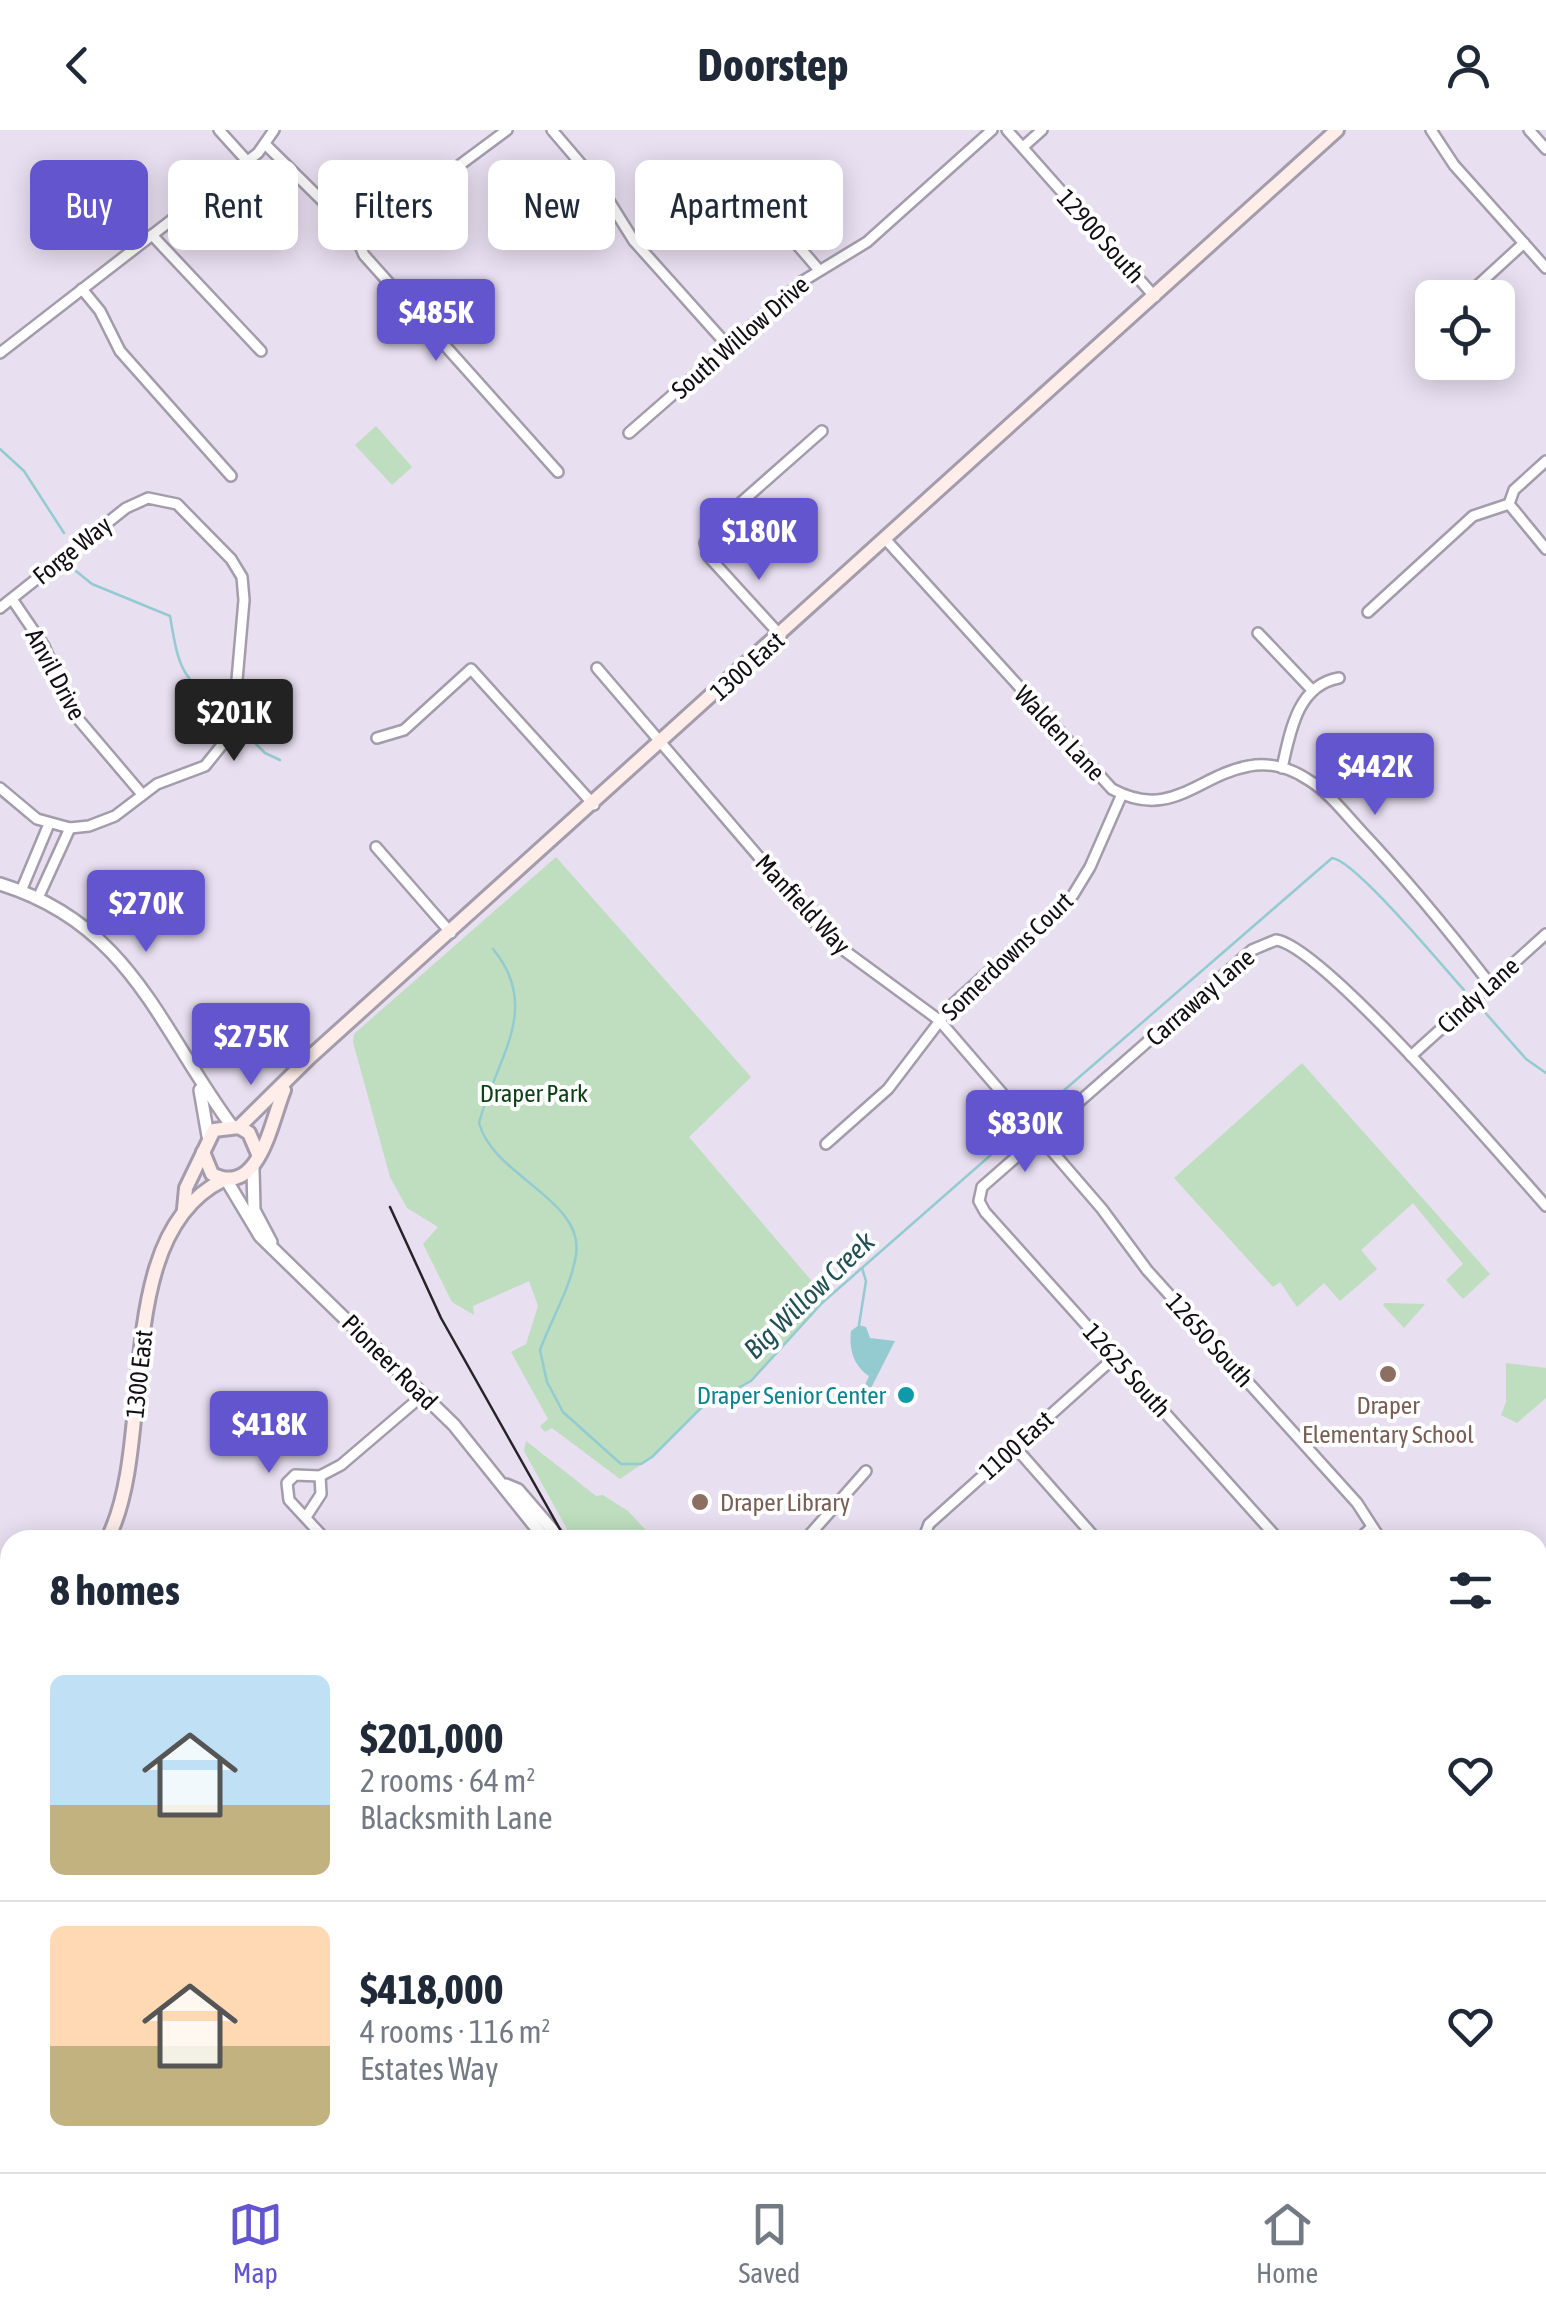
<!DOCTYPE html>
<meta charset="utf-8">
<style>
body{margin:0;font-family:"Asap Condensed",sans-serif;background:#f2f2f3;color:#1f2937;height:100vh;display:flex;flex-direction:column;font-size:38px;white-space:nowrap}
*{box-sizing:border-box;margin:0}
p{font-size:32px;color:#747a83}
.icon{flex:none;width:55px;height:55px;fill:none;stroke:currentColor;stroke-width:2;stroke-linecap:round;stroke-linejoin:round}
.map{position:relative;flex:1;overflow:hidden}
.sheet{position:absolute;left:0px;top:1400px;width:1548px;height:642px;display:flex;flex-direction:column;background:#fff;border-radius:30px 30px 0 0;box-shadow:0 5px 25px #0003}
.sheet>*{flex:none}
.hud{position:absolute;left:30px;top:30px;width:1000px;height:90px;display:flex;gap:20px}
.controls{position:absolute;left:1415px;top:150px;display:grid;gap:20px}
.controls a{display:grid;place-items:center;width:100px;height:100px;border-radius:15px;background:#fff;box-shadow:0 5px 25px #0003;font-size:50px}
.price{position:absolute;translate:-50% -85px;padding:0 22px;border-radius:10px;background:#6355ce;color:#fff;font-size:32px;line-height:65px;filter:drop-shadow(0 2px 5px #0008)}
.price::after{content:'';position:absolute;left:50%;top:60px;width:30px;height:22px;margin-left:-15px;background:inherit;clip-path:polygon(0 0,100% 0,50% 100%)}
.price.on{background:#222;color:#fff}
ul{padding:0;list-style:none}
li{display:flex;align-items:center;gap:30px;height:250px;padding:0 50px}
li+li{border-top:2px solid #e0e1e3}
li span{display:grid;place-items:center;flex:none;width:280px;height:200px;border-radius:15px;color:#555}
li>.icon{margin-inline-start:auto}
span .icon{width:120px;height:120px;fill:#fffc;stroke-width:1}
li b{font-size:42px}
h2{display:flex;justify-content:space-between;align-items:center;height:120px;padding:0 50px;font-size:42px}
.pill{padding:0 35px;border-radius:15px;background:#fff;box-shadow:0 5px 25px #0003;font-size:35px;line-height:90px}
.pill.on{background:#6355ce;color:#fff}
header{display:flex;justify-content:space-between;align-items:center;height:130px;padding:0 50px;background:#fff;font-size:45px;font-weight:700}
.tab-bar{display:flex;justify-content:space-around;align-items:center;height:140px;border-top:2px solid #e0e1e3;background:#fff;font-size:28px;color:#747a83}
.tab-bar a{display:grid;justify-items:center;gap:5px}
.tab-bar .on{color:#6355ce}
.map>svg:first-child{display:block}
.green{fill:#bedebf}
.water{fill:#94cbd1}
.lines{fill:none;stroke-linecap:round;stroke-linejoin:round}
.stream{stroke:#94cbd1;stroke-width:2.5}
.minor-casing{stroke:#a49cab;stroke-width:14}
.tertiary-casing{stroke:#a49cab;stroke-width:16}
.secondary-casing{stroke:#a49cab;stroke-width:18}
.primary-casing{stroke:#a9847a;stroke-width:19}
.minor{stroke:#fff;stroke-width:9}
.tertiary{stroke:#fff;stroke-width:11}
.secondary{stroke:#feede8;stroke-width:12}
.primary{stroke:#fddcd1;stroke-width:14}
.tram{stroke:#272329;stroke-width:2.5}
.education-dot{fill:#8d6e63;stroke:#fff;stroke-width:4}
.culture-dot{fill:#0f9aa8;stroke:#fff;stroke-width:4}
.labels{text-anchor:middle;stroke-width:8;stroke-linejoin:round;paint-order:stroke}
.street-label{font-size:25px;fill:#110e13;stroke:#fff}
.park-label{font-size:25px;fill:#0c3f16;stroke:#fff}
.culture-label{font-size:25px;fill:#0d838f;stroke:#fff;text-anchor:end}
.education-label{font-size:25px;fill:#785e54;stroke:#fff}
.water-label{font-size:28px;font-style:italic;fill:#205055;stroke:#fff}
</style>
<header><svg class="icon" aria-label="back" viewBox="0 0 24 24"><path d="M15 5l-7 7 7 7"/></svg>Doorstep<svg class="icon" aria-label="person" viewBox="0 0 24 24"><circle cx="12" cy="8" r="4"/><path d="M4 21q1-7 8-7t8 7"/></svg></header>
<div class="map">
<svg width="1546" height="2042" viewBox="0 0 1546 2042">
<rect width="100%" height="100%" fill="#e8dff0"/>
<g class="green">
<polygon points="376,296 412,337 392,355 355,315"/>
<polygon points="556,727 751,947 689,1007 827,1169 751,1251 701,1278 652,1327 620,1349 552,1298 545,1302 540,1296 548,1289 511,1222 526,1214 538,1176 529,1151 473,1176 474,1185 452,1172 423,1114 438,1097 407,1078 390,1047 353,912 354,904"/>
<polygon points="1302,933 1490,1144 1463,1169 1446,1150 1463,1134 1413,1073 1361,1120 1377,1139 1340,1171 1324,1153 1297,1177 1280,1152 1273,1157 1174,1048"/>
<polygon points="1425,1174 1404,1198 1383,1175 1384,1173"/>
<polygon points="1506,1233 1546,1238 1546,1268 1517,1293 1501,1285 1506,1272"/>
<polygon points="526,1311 596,1366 603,1365 628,1381 655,1410 573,1410 524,1321"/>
<polygon points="1546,1766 1546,1823 1538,1813 1538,1772"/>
<polygon points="1331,2033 1484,2033 1473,2042 1338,2042"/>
</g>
<path class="water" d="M859,1195L866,1197L870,1208L895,1211L871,1258L865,1255L869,1246C853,1235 849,1219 851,1201Z"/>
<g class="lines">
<g class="stream">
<polyline points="0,319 24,341 64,403"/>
<path d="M71,437L92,454L170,486C179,539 180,546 224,580"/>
<polyline points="246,604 265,623 280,630"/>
<path d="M493,819C543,879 495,931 479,993C493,1046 585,1070 576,1125C571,1157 551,1190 540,1220L547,1252L563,1282L621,1334H641L652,1327L701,1278L751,1251L822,1173L1017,1002"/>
<polyline points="1482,879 1526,929 1546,943"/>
<path d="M1039,982L1332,728C1355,730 1443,837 1464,860"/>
<polyline points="859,1195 866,1151 862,1138"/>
</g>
<g class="minor-casing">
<g id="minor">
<polyline points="219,0 247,31"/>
<polyline points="552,0 599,55 634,111 728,216"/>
<polyline points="1007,0 1155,167"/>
<polyline points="1431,0 1454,35 1546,138"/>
<polyline points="1529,0 1546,19"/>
<polyline points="266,15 354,102"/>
<polyline points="1023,17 1042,0"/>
<polyline points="757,68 819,140"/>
<polyline points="354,102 364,125 558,342"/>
<polyline points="354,102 387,89 507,0"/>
<polyline points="152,105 261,221"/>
<polyline points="82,159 100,181 120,221 231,346"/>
<polyline points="1464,168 1524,113"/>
<polyline points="0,223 258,23 274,0"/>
<polyline points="629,303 803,151 867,112 992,0"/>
<polyline points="1509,374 1514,360 1546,331"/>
<polyline points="1509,374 1546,419"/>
<path d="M887,411L1112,659C1171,691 1198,645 1249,636C1269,632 1290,638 1307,649C1329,662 1345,684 1362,702C1408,751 1449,801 1490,854"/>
<polyline points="12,469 44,516 73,583 141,663"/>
<polyline points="0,478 126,378 148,368 177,374 231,429 242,447 244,470 234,584 226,610 205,636 157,654 115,686 89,696 70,698 37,689 0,658"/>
<polyline points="1368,482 1473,386 1509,374"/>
<polyline points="1258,503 1312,560"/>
<polyline points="781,506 709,427 705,413 712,398 822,301"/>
<polyline points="597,538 830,810 939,890 1102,1079 1147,1140 1357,1373 1381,1410"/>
<polyline points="377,608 404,600 471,539 594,675"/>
<path d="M1282,638C1290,603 1297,555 1339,548"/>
<polyline points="376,717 451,803"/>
<polyline points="21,761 49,694"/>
<polyline points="38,768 70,698"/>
<polyline points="1411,926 1546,804"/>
<polyline points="826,1014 888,959 952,875 1073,765 1090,737 1122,664"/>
<polyline points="1015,1317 1097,1410"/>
<polyline points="306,1387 321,1364 320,1346"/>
<polyline points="326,1410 289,1370 287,1353 295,1345 320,1346 341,1335 423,1265"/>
<polyline points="805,1410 866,1341"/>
<polyline points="923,1410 929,1394 1115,1227"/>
<path d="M1279,1410L985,1082L979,1071L982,1057L1252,820L1276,810C1323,816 1505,1030 1546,1076"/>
<polyline points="1358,1410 1372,1397"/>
<polyline points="1538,1551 1546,1543"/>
<polyline points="1538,1584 1546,1594"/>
<polyline points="0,1767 10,1758"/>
<polyline points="1538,1828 1546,1838"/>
<polyline points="0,1947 10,1966"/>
<polyline points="1538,2002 1546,1994"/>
<polyline points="48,2032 56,2042"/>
<polyline points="28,2042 38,2032"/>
<polyline points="1043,2042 1053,2032"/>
<polyline points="1493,2042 1503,2032"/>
</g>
</g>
<g class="tertiary-casing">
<g id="tertiary">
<path d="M0,754C130,794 158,896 231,995"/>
<polyline points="200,960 208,1006"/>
<polyline points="253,1039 254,1080 271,1112"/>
<polyline points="227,1051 260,1106 454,1295 546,1410"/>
<polyline points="506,1355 518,1360 561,1410"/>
<polyline points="1538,1703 1546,1697"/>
<polyline points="1172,2032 1181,2042"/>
</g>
</g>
<g class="secondary-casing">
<g id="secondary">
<polyline points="239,997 310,927 1337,0"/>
<path d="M203,1022L212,1044C259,1068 271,992 284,960"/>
<polyline points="184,1079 186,1058 214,1000 239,997 249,1003 258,1024"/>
<path d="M107,1410C158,1313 109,1106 223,1050"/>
<polyline points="0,1477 10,1473"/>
</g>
</g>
<g class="primary-casing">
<g id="primary">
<polyline points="0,1499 10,1522"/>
<polyline points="570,2032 588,2042"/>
</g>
</g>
<use href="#minor" class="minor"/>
<use href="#tertiary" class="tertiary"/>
<use href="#secondary" class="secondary"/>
<use href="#primary" class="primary"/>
<g class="tram">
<polyline points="390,1077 441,1188 566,1410"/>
<polyline points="884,2032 885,2042"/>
</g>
</g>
<g class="education-dot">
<circle cx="1388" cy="1244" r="10"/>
<circle cx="700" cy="1372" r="10"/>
</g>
<circle class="culture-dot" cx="906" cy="1265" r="10"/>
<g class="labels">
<g class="street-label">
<text transform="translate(1101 106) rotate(48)" y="9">12900 South</text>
<text transform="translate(740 207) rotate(-41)" y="9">South Willow Drive</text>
<text transform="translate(72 420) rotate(-39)" y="9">Forge Way</text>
<text transform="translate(747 536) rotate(-42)" y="9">1300 East</text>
<text transform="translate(56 544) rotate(62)" y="9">Anvil Drive</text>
<text transform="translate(1060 603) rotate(47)" y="9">Walden Lane</text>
<text transform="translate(803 774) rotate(47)" y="9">Manfield Way</text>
<text transform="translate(1007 826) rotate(-44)" y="9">Somerdowns Court</text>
<text transform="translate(1478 865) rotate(-42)" y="9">Cindy Lane</text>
<text transform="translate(1200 867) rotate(-41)" y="9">Carraway Lane</text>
<text transform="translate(1210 1210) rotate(48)" y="9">12650 South</text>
<text transform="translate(390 1232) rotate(45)" y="9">Pioneer Road</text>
<text transform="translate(1127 1240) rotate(48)" y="9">12625 South</text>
<text transform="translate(139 1244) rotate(-84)" y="9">1300 East</text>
<text transform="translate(1016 1315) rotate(-42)" y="9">1100 East</text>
</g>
<g class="park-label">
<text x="534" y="972">Draper Park</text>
</g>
<g class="culture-label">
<text x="886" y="1274">Draper Senior Center</text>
</g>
<g class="education-label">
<text x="1388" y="1284">Draper<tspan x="1388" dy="29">Elementary School</tspan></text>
<text x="720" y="1381" text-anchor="start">Draper Library</text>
</g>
<g class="water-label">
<text transform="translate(809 1165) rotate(-44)" y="10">Big Willow Creek</text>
</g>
</g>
</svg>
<div class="controls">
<a><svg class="icon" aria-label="locate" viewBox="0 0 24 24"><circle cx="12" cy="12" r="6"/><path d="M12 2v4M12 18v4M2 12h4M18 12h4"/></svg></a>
</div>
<b class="price" style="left:436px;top:234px">$485K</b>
<b class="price" style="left:759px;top:453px">$180K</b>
<b class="price on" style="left:234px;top:634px">$201K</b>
<b class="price" style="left:1375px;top:688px">$442K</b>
<b class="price" style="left:146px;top:825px">$270K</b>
<b class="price" style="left:251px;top:958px">$275K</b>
<b class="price" style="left:1025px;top:1045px">$830K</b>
<b class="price" style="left:269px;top:1346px">$418K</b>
<div class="hud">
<a class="pill on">Buy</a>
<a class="pill">Rent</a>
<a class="pill">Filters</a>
<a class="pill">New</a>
<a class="pill">Apartment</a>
</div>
<section class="sheet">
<h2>8 homes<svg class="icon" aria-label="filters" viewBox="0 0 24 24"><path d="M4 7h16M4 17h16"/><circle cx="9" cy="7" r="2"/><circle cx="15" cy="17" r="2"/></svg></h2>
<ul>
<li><span style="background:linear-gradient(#bfe0f5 65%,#c2b280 0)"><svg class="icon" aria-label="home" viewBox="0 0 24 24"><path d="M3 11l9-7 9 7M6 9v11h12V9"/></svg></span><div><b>$201,000</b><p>2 rooms · 64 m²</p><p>Blacksmith Lane</p></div><svg class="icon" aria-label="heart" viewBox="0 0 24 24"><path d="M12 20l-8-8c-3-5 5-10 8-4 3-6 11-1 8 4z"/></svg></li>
<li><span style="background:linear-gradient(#ffd9b3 60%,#c2b280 0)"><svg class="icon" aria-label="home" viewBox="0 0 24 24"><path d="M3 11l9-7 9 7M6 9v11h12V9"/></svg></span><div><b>$418,000</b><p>4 rooms · 116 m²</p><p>Estates Way</p></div><svg class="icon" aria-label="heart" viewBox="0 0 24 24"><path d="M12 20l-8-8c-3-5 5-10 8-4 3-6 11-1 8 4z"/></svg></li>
</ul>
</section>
</div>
<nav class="tab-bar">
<a class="on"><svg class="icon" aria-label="map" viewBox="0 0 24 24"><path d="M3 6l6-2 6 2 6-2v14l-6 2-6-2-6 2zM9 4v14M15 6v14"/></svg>Map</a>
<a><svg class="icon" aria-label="saved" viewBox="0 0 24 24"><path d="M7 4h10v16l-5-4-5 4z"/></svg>Saved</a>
<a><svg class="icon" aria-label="home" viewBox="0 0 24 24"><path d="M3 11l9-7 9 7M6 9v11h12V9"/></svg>Home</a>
</nav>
